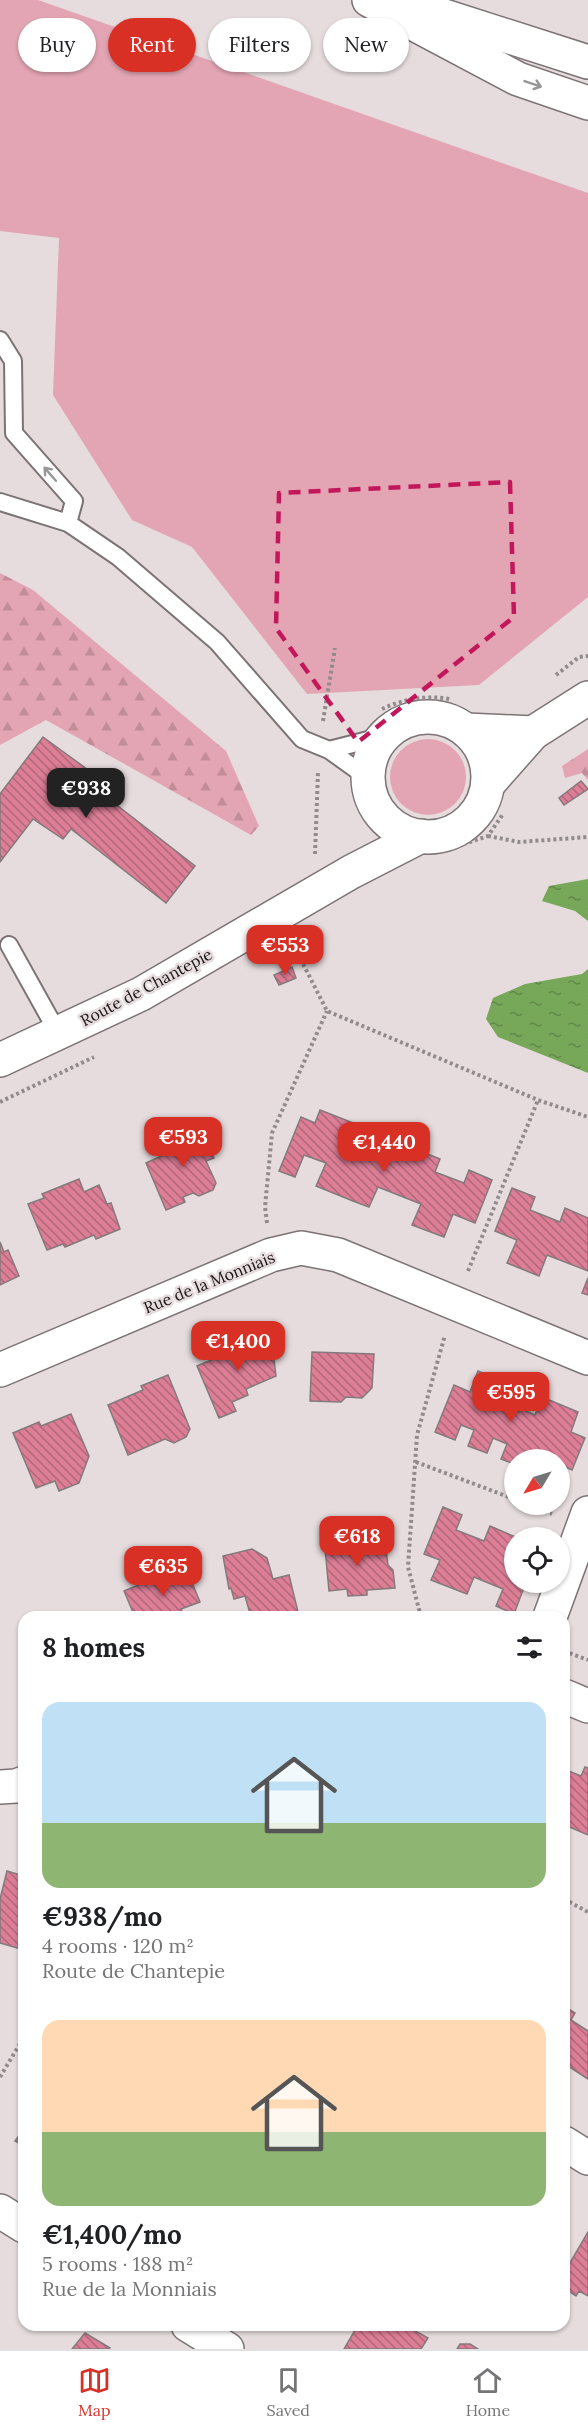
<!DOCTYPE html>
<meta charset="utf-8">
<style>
body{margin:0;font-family:Lora,serif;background:#f6f6f6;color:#202124;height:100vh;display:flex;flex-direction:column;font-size:22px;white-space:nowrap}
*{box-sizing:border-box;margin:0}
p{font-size:20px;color:#757577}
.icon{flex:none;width:33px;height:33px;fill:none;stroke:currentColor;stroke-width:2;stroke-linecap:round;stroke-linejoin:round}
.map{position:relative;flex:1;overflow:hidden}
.details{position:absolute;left:18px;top:1611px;width:552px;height:720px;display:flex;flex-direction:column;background:#fff;border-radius:18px;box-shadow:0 2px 4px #0004}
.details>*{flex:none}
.banner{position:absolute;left:18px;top:18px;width:552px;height:54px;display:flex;gap:12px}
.needle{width:39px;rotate:232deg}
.controls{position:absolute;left:504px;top:1449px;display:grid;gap:12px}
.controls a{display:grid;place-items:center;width:66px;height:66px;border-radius:50%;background:#fff;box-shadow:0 2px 4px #0004;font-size:30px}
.price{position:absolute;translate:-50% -51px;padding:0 14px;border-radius:12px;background:#d93025;color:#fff;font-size:20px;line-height:39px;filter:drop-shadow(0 2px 3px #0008)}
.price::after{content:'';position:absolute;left:50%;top:36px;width:18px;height:14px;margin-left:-9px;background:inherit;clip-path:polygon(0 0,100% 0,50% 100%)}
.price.current{background:#222;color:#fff}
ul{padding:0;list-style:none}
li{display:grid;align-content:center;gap:12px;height:318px;padding:0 24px}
li span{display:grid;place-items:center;height:186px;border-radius:18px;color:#555}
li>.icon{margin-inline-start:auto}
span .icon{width:108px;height:108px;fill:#fffc;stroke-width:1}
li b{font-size:26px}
h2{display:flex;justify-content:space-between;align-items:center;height:72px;padding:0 24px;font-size:26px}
.chip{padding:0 21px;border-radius:27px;background:#fff;box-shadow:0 2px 4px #0004;font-size:21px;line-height:54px}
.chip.current{background:#d93025;color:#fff}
.tabs{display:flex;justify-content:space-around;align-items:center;height:84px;border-top:2px solid #e0e0e0;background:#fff;font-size:16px;color:#757577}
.tabs a{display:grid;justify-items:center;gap:3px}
.tabs .current{color:#d93025}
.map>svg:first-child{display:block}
.grass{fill:#e3a5b3}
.forest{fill:url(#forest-firs)}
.water{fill:url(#water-ripples)}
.building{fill:url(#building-back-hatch);stroke:#837a7c;stroke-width:1.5}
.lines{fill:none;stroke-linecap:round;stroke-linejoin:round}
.service-casing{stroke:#7c7375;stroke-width:20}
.minor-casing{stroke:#7c7375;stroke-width:36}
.tertiary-casing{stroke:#7c7375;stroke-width:36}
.trunk-casing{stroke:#7c7375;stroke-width:36}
.path{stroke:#928b8d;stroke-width:4;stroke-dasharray:3 3;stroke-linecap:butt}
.service{stroke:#fff;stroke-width:16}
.minor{stroke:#fff;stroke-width:33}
.tertiary{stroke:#fff;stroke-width:33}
.trunk{stroke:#fff;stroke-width:33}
.oneway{stroke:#989797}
.marked{fill:none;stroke:#c2185b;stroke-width:4.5;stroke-dasharray:12 8;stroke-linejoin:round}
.labels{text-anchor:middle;stroke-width:5;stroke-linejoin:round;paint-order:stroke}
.street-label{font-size:16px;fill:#1a1718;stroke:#e6dcde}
</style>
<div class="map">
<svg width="588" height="2349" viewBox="0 0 588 2349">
<defs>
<pattern id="forest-firs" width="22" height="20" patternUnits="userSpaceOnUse" patternTransform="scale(1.5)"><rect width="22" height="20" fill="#e3a5b3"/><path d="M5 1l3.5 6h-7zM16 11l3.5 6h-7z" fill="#c28d99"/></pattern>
<pattern id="water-ripples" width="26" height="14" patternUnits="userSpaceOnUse" patternTransform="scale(1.5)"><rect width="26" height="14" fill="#77a759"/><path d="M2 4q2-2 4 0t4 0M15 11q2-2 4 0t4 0" fill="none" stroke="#618749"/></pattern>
<pattern id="building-back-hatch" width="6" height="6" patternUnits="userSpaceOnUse" patternTransform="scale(1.5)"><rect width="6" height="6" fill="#dd7e97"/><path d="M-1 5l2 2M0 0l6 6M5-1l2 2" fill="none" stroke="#b2667a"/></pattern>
</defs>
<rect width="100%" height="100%" fill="#e6dcde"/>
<g class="grass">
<polygon points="0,0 38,0 588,193 588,597 479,685 307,694 192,547 132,520 53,395 59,238 0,231"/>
<circle cx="428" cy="777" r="38"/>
</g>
<g class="forest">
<polygon points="0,573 33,590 226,751 259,826 251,835 46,720 0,745"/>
<polygon points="588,749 588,780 582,773 565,778 562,766"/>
</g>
<g class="water">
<polygon points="588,879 588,921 575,911 542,901 549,886"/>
<polygon points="588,969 588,1073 498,1037 486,1019 493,998 525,984 582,974"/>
</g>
<g class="building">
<polygon points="43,737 106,783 100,792 195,866 166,903 71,829 63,839 33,819 0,862 0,794"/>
<polygon points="581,781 588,789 564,805 559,798"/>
<polygon points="292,967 296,978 279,985 274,975"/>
<polygon points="320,1110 366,1128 361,1142 390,1154 395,1141 440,1159 435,1172 464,1183 469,1170 492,1180 475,1223 453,1214 444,1237 412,1225 421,1204 378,1187 369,1207 353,1201 316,1186 326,1163 304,1155 295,1177 279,1171 301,1117 315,1123"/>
<polygon points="200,1126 214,1158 206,1161 216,1183 213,1190 199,1196 193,1193 183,1197 185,1202 166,1210 146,1163 166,1154 161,1142"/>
<polygon points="79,1179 84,1192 99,1185 107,1204 111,1203 120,1229 96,1239 94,1235 65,1247 63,1244 47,1250 28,1204 44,1198 42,1194"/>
<polygon points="512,1188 535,1197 530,1210 560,1222 565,1208 588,1218 588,1271 547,1255 539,1276 507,1263 517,1240 495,1231"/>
<polygon points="0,1242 4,1252 8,1250 19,1276 0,1285"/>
<polygon points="588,1278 588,1295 582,1293"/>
<polygon points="271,1333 276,1376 246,1389 248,1395 232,1402 236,1411 219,1418 197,1366 228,1353 225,1347 254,1335 256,1340"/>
<polygon points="312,1352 374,1354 372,1388 362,1398 346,1397 341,1402 310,1401"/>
<polygon points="478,1371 514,1386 506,1406 519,1412 521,1409 535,1415 542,1397 578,1412 571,1432 585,1438 572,1470 560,1465 560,1460 538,1460 539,1456 525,1451 522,1460 514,1460 514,1464 501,1459 507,1444 493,1438 487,1453 468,1446 474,1430 461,1425 455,1440 435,1432 454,1385 470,1392"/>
<polygon points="168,1375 190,1429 186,1437 174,1443 165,1439 128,1455 108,1405 143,1390 141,1386"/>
<polygon points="71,1414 89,1456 79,1483 59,1491 55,1481 36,1488 13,1433 39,1422 41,1426"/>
<polygon points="443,1507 462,1515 456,1530 484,1541 490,1526 518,1538 514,1538 514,1582 526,1582 514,1614 496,1606 503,1589 474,1577 467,1594 431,1580 440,1560 424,1554"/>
<polygon points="343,1536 343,1542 358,1540 363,1545 385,1542 388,1565 393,1570 395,1588 367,1590 367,1595 348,1596 347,1589 329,1591 324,1538"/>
<polygon points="252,1549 267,1558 273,1579 289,1575 298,1612 278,1617 251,1617 245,1596 234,1599 231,1588 229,1589 223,1556"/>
<polygon points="187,1570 200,1602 181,1609 185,1617 135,1617 124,1591 162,1575 168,1578"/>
<polygon points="585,1767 588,1768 588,1835 565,1825 569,1814 564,1812 564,1769 581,1776"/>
<polygon points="7,1871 24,1876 24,1937 21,1949 0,1943 0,1899"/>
<polygon points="564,2006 575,2013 571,2020 588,2031 588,2079 568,2066 567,2069 564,2067"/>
<polygon points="20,2134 24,2137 24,2146 15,2141"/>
<polygon points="588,2232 588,2296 579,2291 576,2296 564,2288 564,2273"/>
<polygon points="358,2325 405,2325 428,2338 421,2349 344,2349"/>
<polygon points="85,2333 110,2348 109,2349 72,2349"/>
<polygon points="460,2344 470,2344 478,2349 457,2349"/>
</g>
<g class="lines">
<g class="service-casing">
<g id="service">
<polyline points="0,340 13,361 14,433 74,501 68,523"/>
<polyline points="0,502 68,523 118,557 217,642 302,739 329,750 368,778"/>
<polyline points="329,750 384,736"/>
<polyline points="9,945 58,1033"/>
</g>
</g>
<g class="minor-casing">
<g id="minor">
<polyline points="0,1370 271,1255 301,1248 338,1255 588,1358"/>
<polyline points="550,1617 588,1513"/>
<polyline points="564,1696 588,1706"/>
<polyline points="0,1787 16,1786 24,1783"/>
<polyline points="564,2143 588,2158"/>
<polyline points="0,2211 24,2226"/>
<polyline points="188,2325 227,2349"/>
</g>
</g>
<g class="tertiary-casing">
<g id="tertiary">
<circle cx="428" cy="777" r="60"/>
<polyline points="466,730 533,733"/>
<polyline points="488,784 533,733 588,698"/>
<polyline points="0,1060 141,994 351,872 421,836"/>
</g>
</g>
<g class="trunk-casing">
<g id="trunk">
<polyline points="369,0 518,79 588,103"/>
<polyline points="416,7 588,62"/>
</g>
</g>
<g class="path">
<polyline points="556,675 579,657 588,656"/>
<path d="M382,709C403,699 426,695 450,699"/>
<polyline points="323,721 335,648"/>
<polyline points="488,836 519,842 588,837"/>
<polyline points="452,848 488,836 503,814"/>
<polyline points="315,854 318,772"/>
<polyline points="295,948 327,1011 538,1100 588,1117"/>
<polyline points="280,956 304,942"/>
<polyline points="0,1102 94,1057"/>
<polyline points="267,1223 265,1207 272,1133 327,1011"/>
<polyline points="468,1271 538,1100"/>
<polyline points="416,1462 514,1499"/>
<polyline points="528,1504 552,1514"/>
<polyline points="421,1617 408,1567 417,1435 445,1335"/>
<polyline points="564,1651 588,1660"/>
<polyline points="564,1899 588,1912"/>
<polyline points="0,2077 24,2037"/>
</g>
<use href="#service" class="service"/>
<use href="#minor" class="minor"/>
<use href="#tertiary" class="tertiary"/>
<use href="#trunk" class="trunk"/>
</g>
<defs><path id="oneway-shaft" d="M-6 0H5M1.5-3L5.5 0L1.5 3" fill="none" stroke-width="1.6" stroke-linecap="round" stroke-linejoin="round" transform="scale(1.5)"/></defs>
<g class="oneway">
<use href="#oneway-shaft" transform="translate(533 84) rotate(19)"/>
<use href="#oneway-shaft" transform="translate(50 474) rotate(-131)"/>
</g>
<path class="marked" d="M510,482L514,617L358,742L276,628L279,493Z"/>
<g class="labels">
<g class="street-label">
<text transform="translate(146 987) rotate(-28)" y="6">Route de Chantepie</text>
<text transform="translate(209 1282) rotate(-22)" y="6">Rue de la Monniais</text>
</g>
</g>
</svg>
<div class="controls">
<a><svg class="needle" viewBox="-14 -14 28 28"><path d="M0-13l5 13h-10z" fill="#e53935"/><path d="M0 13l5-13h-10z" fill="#757577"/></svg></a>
<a><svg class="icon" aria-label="locate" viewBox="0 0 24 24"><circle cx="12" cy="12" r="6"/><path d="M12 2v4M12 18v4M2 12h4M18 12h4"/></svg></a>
</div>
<b class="price current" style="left:86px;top:819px">€938</b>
<b class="price" style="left:285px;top:976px">€553</b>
<b class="price" style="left:183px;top:1168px">€593</b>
<b class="price" style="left:384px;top:1173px">€1,440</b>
<b class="price" style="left:238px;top:1372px">€1,400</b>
<b class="price" style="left:511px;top:1423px">€595</b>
<b class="price" style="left:357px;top:1567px">€618</b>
<b class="price" style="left:163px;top:1597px">€635</b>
<div class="banner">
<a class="chip">Buy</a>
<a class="chip current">Rent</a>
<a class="chip">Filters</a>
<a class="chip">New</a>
</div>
<section class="details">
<h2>8 homes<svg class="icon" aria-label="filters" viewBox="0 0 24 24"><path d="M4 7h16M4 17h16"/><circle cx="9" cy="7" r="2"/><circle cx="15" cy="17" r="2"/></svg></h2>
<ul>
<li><span style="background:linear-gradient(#bfe0f5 65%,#8fb573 0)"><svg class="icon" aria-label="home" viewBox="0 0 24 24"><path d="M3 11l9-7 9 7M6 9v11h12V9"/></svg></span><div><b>€938/mo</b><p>4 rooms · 120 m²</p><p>Route de Chantepie</p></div></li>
<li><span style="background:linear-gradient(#ffd9b3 60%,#8fb573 0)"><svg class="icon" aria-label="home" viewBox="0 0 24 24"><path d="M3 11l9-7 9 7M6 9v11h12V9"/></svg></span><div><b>€1,400/mo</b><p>5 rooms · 188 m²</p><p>Rue de la Monniais</p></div></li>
</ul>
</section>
</div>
<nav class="tabs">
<a class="current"><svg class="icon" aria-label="map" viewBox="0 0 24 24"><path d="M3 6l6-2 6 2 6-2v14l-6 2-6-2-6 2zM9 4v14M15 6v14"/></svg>Map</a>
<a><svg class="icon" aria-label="saved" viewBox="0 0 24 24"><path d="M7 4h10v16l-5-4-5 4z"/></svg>Saved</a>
<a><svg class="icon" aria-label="home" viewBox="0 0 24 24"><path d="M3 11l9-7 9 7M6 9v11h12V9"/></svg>Home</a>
</nav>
